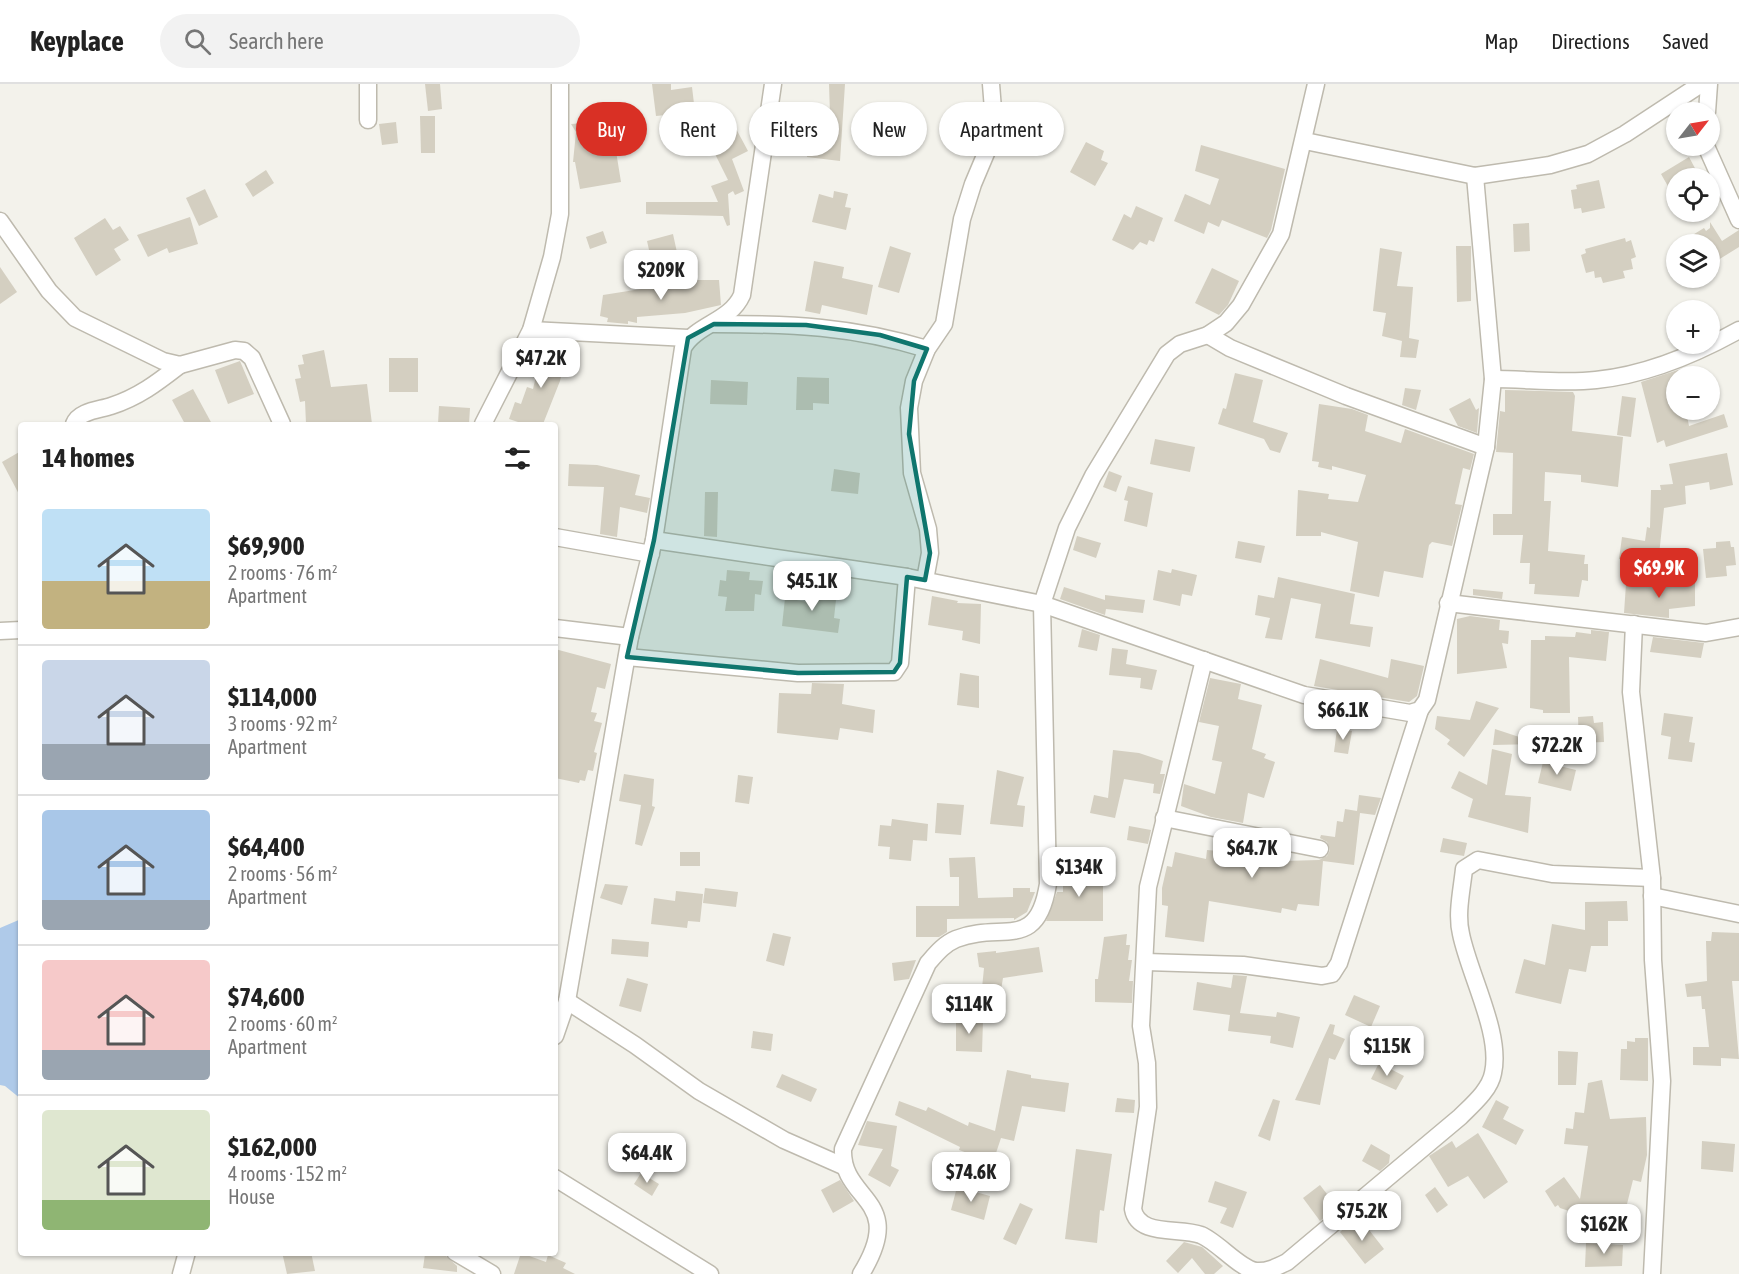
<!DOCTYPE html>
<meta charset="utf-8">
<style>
body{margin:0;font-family:"Asap Condensed",sans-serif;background:#f2f2f2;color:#222;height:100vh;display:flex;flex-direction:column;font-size:22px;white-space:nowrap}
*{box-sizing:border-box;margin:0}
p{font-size:20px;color:#767676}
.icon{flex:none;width:33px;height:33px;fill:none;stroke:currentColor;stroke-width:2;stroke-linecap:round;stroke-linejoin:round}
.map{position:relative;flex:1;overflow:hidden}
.side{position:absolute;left:18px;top:338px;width:540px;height:834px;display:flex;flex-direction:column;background:#fff;border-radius:6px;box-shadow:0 2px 4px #0004}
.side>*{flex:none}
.top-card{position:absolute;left:576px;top:18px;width:570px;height:54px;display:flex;gap:12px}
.needle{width:39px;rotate:59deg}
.tools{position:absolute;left:1666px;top:18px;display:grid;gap:12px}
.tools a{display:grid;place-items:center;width:54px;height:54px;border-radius:50%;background:#fff;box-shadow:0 2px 4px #0004;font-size:30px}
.price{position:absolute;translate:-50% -51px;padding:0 14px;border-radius:12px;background:#fff;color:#222;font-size:20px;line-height:39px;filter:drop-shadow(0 2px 3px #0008)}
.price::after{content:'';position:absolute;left:50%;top:36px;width:18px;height:14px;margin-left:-9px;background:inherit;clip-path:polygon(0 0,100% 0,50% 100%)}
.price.current{background:#d93025;color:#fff}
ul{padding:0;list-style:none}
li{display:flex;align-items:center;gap:18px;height:150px;padding:0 24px}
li+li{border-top:2px solid #e0e0e0}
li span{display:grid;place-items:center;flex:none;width:168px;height:120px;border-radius:6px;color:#555}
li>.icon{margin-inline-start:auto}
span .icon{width:72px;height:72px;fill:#fffc;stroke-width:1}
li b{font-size:26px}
h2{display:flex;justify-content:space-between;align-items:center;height:72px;padding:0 24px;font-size:26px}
.pill{padding:0 21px;border-radius:27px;background:#fff;box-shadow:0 2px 4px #0004;font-size:21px;line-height:54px}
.pill.current{background:#d93025;color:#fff}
header{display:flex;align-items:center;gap:36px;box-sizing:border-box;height:84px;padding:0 30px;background:#fff;border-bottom:2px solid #e0e0e0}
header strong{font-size:28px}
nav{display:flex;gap:33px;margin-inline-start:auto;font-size:21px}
.search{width:420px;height:54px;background:#f2f2f2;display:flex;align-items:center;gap:15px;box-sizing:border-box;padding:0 21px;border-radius:33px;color:#767676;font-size:22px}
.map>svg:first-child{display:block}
.water{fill:#afcae9}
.building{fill:#d4cfc1}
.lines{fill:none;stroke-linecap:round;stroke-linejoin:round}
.minor-casing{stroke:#bebaae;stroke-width:19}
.minor{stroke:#fff;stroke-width:16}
.marked{fill:#0f766e;fill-opacity:0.2;stroke:#0f766e;stroke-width:4.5;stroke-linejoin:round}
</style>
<header>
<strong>Keyplace</strong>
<div class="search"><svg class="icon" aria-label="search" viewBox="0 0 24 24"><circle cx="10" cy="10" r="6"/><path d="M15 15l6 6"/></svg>Search here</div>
<nav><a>Map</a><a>Directions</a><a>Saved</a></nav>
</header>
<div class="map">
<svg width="1739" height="1190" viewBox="0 0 1739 1190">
<rect width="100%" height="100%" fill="#f3f2eb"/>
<polygon class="water" points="21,835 21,1015 5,1002 0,1001 0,844"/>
<g class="building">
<polygon points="425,0 440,0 442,25 428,27"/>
<polygon points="652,0 671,0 671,6 692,3 695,28 656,32"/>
<polygon points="829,0 845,0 840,77 807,73 808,61 790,58 791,51 783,50 785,33 799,34 800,27 830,31"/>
<polygon points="420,32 435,32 435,69 421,69"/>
<polygon points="627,36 629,60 615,61 621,98 580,105 575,78 573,78 576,48 571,40"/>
<polygon points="396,38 398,59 382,61 379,40"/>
<polygon points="734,41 748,67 732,75 744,107 735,111 733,107 728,110 730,141 727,142 723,132 646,130 646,118 718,118 711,102 728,96 707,54"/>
<polygon points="1086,58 1104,67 1101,76 1108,79 1095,102 1070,88"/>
<polygon points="1201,61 1285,85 1271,146 1267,154 1222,136 1219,143 1208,138 1204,150 1174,137 1185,110 1210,121 1219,95 1195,87"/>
<polygon points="1689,73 1697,88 1686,94 1677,94 1677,100 1669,104 1661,90"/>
<polygon points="266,86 274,99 253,113 245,100"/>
<polygon points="1599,96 1605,124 1582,129 1581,124 1574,125 1571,106 1577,105 1576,101"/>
<polygon points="205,105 218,133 199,142 186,114"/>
<polygon points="834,107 848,110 845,123 851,124 846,146 812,138 819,110 833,114"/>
<polygon points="1136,122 1163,134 1154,158 1149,156 1147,161 1140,158 1133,166 1112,156 1124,130 1131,134"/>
<polygon points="190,133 198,160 169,169 167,164 148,173 137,151"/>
<polygon points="105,134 113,146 120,142 129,156 114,165 121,176 96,192 74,154"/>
<polygon points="1710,138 1722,157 1739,146 1739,163 1710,181 1710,160 1678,160 1704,144 1706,147 1710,144"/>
<polygon points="1529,139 1530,167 1514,168 1513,140"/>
<polygon points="603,147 607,159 590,165 586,153"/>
<polygon points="673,150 678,173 652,179 647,157"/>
<polygon points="1625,154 1626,158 1631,156 1636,173 1631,175 1633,185 1623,187 1625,194 1603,199 1601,193 1595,194 1594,187 1586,189 1581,171 1586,169 1585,165"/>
<polygon points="890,162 911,169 899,209 878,203"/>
<polygon points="1456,162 1471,162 1471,217 1457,218"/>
<polygon points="1380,164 1402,168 1397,202 1413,203 1409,254 1419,256 1416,274 1400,273 1402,257 1382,252 1386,229 1373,227"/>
<polygon points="814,177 844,183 842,194 873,201 867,231 822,221 820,230 805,227"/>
<polygon points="0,183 17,208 0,220"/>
<polygon points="1212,184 1239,197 1228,221 1219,231 1195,219"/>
<polygon points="698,196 719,196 721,221 685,229 637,233 637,239 628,237 628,240 607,238 608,234 600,232 603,211"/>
<polygon points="543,262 567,268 560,297 543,340 524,340 509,335 515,318 521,320 527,303 533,305"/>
<polygon points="324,266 331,303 367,300 372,340 306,340 305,317 300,318 295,295 301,294 298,281 304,280 302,271"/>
<rect x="389" y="274" width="29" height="34"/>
<polygon points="240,277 254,310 228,320 215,286"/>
<polygon points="1684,284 1686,292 1677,292 1677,326 1686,326 1689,342 1724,330 1728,343 1666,363 1664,356 1657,359 1641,298"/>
<polygon points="1235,289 1263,296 1253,338 1288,349 1280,369 1270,366 1264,355 1218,340 1223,324 1226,325"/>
<polygon points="797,293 829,294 829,320 813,319 813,326 796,326"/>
<polygon points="711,296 748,298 747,321 710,320"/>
<polygon points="1405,304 1421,306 1416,326 1402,321"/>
<polygon points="193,305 212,340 185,340 172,316"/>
<polygon points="1505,306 1573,308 1575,312 1572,347 1623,353 1618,403 1581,398 1581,391 1545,388 1544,417 1551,417 1548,467 1585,471 1584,480 1588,480 1588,497 1582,496 1579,513 1534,510 1535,500 1529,500 1530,479 1520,479 1523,451 1493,451 1493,430 1512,430 1513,369 1496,368 1500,327 1505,328"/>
<polygon points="1622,312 1636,314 1631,353 1617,351"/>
<polygon points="1470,314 1476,326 1479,324 1477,349 1458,342 1449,325"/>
<polygon points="1319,320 1352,325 1368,331 1365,347 1401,359 1405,345 1474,370 1470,386 1463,384 1455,420 1462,421 1452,462 1432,458 1429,461 1423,494 1384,487 1379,513 1350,507 1358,458 1321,448 1321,452 1296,452 1298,406 1329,410 1328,415 1358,418 1366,391 1332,382 1332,386 1318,383 1319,378 1312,377"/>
<polygon points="439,322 470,324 469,340 438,340"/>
<polygon points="1155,355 1195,363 1190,388 1150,380"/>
<polygon points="21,367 21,414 2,378"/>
<polygon points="1727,369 1733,401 1710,406 1709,398 1685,402 1686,420 1664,424 1659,471 1633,470 1632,477 1619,475 1622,453 1645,457 1647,443 1650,444 1651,406 1661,406 1660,401 1673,400 1669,380"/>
<polygon points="569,380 597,381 640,391 635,411 650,414 647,429 620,423 617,453 600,450 604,403 568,402"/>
<polygon points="834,385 860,389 858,410 831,407"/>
<polygon points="1109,387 1122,392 1116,408 1103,403"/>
<polygon points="1128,402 1153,409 1147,443 1124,437 1128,417 1124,416"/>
<polygon points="705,408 718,408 717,453 704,452"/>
<polygon points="1077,452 1101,459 1096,474 1073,466"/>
<polygon points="1238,457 1265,462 1261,479 1235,474"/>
<polygon points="1730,457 1731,463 1734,463 1736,481 1726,482 1727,492 1706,494 1703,465 1716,464 1716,458"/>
<polygon points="1172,485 1197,491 1192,512 1182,510 1180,522 1153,516 1158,486 1171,489"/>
<polygon points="727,486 750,488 749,496 763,497 761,511 755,510 754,527 725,527 727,513 718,512 720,496 726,497"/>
<polygon points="1278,493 1355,510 1350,540 1373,543 1370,563 1315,554 1321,520 1291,514 1282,556 1265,554 1270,534 1255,531 1258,511 1274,514"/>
<polygon points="1680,495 1695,495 1695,522 1669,525 1669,534 1624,529 1626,500 1670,503 1671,501 1680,501"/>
<polygon points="811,500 825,502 823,515 836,516 834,534 840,535 838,549 782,542 785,514 808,518"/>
<polygon points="1064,503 1105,516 1105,511 1145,516 1143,529 1106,525 1105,531 1060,515"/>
<polygon points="1473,505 1503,508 1502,515 1473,511"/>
<polygon points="932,512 958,517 957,519 981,520 980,560 962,556 963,547 928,541"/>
<polygon points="1470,532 1500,536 1499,546 1509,547 1508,560 1502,559 1507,584 1457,590 1457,535"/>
<polygon points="1082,545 1100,551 1097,567 1078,563"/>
<polygon points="1591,546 1609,548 1606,577 1569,573 1570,629 1543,629 1543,626 1530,624 1531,556 1545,556 1545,552 1575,553 1576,548 1591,550"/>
<polygon points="1653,553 1704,559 1701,574 1650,568"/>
<polygon points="1112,564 1128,566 1126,580 1157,586 1152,606 1140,604 1141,594 1109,591"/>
<polygon points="555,565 611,580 605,605 597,603 591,628 597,629 594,637 602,639 594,668 597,669 593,687 588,686 585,697 580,696 579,699 555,694"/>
<polygon points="1320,575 1388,594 1391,575 1424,582 1417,612 1409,618 1314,602"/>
<polygon points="960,589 979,592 979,624 957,621"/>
<polygon points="1210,594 1241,600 1238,615 1262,621 1252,665 1266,670 1264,674 1275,678 1264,714 1248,709 1243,739 1211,733 1181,722 1184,700 1215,710 1222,678 1212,676 1219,642 1199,638"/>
<polygon points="812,599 844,600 842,620 875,626 873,649 840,644 838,656 777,649 779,609 811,610"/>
<polygon points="1476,617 1499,624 1464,673 1447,660 1450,656 1435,645 1437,632 1470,636"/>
<polygon points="1664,629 1693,633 1689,658 1695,659 1692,678 1668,675 1671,653 1661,651"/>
<polygon points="1593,632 1594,639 1603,638 1604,658 1579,659 1578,633"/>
<polygon points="1337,645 1352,647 1348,670 1334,668"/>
<polygon points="1495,645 1537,659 1536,660 1493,661"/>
<polygon points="1492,665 1512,670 1505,711 1531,713 1528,749 1468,733 1473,715 1451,704 1459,687 1487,701"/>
<polygon points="1113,666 1139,669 1163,677 1160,690 1165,690 1160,710 1153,709 1154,700 1124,695 1115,734 1090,729 1094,711 1108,714"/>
<polygon points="1543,678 1576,686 1571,707 1538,699"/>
<polygon points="997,686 1024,693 1017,721 1025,722 1023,743 990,740"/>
<polygon points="624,690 654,695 652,722 655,723 642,762 635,760 641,721 619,717"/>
<polygon points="738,691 753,693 749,720 735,718"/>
<polygon points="1359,711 1381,714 1375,731 1360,729 1354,781 1323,777 1319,822 1298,820 1296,827 1282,824 1281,829 1209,817 1204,858 1165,853 1168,822 1162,821 1162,804 1167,782 1172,783 1175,768 1206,775 1207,766 1255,770 1255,774 1284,775 1284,777 1319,776 1327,772 1330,766 1327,758 1320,754 1321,751 1335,753 1337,737 1343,738 1345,725 1357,727"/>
<polygon points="937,719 964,721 961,751 935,749"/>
<polygon points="892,735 928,740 927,757 913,756 911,777 889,775 890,763 878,762 880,741 891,742"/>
<polygon points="1129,742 1151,746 1148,760 1127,756"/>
<polygon points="1443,754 1467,759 1464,772 1440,768"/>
<rect x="680" y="768" width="20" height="14"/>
<polygon points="975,773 978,814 1013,813 1013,804 1030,804 1030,808 1035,808 1027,828 1014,836 1014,834 947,835 947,848 939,853 916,853 916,822 959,822 959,793 950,793 949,774"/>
<polygon points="1063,784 1081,784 1081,789 1103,789 1103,837 1046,837 1057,808 1063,808"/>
<polygon points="605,800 628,802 622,821 600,814"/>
<polygon points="705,804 738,808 736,823 703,819"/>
<polygon points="676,807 703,810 700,838 688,837 687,844 651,840 654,814 675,817"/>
<polygon points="1627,817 1628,837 1608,837 1608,862 1591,862 1586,888 1569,885 1561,920 1515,909 1524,875 1545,881 1552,840 1585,846 1585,818"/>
<polygon points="1712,848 1739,849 1739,897 1732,897 1739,975 1721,974 1721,982 1693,981 1693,963 1709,963 1705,925 1702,925 1701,912 1687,913 1685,900 1707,897 1706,857 1711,857"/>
<polygon points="773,849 791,853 784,882 766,877"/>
<polygon points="1127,850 1126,861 1130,861 1128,876 1132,876 1129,897 1133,897 1132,919 1095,918 1095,895 1098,895 1104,853"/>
<polygon points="612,855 649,858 648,873 611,870"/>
<polygon points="1039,863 1043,888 1003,894 1001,906 982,904 984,884 979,883 977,869 996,867 996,869"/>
<polygon points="916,876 909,895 894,897 892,879"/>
<polygon points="1233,891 1247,892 1240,929 1276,933 1277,928 1300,933 1293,964 1270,959 1271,952 1228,947 1230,931 1193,926 1197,898 1231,904"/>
<polygon points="627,894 648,900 641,928 619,922"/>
<polygon points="1354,911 1380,922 1371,943 1345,931"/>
<polygon points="956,935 983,936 982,968 956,967"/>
<polygon points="1330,940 1335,941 1333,950 1345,955 1335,976 1329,974 1320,1021 1295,1016"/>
<polygon points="753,947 773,950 771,967 751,964"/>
<polygon points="1635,954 1648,954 1648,997 1620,996 1621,965 1627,965 1627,957 1635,958"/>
<polygon points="1558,967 1578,968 1576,1001 1558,1001"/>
<polygon points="1379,979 1404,992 1396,1006 1371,995"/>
<polygon points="1007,986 1031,991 1031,994 1069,999 1065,1028 1022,1022 1014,1057 1001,1054 993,1078 959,1066 960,1063 895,1031 899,1017 926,1027 928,1023 968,1042 969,1038 995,1047"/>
<polygon points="782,990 817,1005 811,1018 776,1003"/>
<polygon points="1602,996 1610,1035 1646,1033 1647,1071 1641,1098 1633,1096 1623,1136 1588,1127 1593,1135 1560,1124 1558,1121 1555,1123 1545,1107 1564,1093 1580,1115 1588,1062 1564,1060 1566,1044 1573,1045 1575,1028 1584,1029 1588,999"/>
<polygon points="1117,1014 1135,1016 1134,1029 1115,1028"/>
<polygon points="1273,1015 1280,1017 1270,1057 1258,1052"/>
<polygon points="1496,1016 1509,1023 1503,1035 1524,1046 1516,1061 1482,1043"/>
<polygon points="867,1037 897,1042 891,1082 899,1086 890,1103 868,1091 883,1065 858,1061"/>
<polygon points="1478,1049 1508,1098 1484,1115 1468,1092 1448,1103 1429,1072 1452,1057 1456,1064"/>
<polygon points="1702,1057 1735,1060 1733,1088 1701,1085"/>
<polygon points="1371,1060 1390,1071 1389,1079 1380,1087 1362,1077"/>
<polygon points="1076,1065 1112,1070 1104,1127 1100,1126 1097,1159 1065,1155"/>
<polygon points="641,1089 659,1100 652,1112 634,1100"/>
<polygon points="840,1096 854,1117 833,1129 821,1106"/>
<polygon points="1215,1097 1247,1108 1233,1144 1220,1139 1227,1124 1208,1118"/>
<polygon points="1320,1101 1337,1123 1320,1137 1303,1114"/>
<polygon points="957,1103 990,1112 984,1136 951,1126"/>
<polygon points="1435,1103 1448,1121 1437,1129 1425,1111"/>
<polygon points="1020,1119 1033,1125 1016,1161 1003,1155"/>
<polygon points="1362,1137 1384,1165 1365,1180 1340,1148 1350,1139 1353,1144"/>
<polygon points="1184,1158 1202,1163 1223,1182 1214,1190 1205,1190 1192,1174 1178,1189 1166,1177"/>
<polygon points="1586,1159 1623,1161 1622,1182 1585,1183"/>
<polygon points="282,1168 311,1168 315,1187 287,1190"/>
<polygon points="521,1169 546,1178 548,1171 566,1179 563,1184 575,1190 514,1190"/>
<polygon points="425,1170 446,1172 457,1182 457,1188 423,1184"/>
</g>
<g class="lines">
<g class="minor-casing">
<g id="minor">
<polyline points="1707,28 1709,0"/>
<polyline points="368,36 368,0"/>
<polyline points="1305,57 1475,92 1550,81 1588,70 1625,50 1701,0"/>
<polyline points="1706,62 1739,136"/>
<polyline points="0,137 49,207 75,234 163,277 180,281 235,266 244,267 252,274 282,340"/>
<path d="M714,240C792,240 851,242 927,265"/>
<polyline points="531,246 688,254"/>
<polyline points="1208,251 1230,264 1346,312 1486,363"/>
<path d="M1493,295C1527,295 1563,300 1596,296C1645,291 1696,270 1739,246"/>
<path d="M74,340C79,327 99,326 111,322C139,313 158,298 180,281"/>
<polyline points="483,340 531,246 552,173 560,130 560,0"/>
<polyline points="555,453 651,470"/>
<polyline points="654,456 907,493 1042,520 1304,611 1410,629 1420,626 1427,616 1486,363 1493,295 1475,92"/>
<polyline points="925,496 930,469 928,445 912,389 909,324 914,297 927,265 944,240 962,135 973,100 992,55 994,38 991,0"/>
<polyline points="1448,519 1706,549 1739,543"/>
<polyline points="1634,540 1631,608 1652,794 1653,876 1662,997 1652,1190"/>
<polyline points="555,544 630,553"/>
<polyline points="0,547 21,546"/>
<polyline points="627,573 798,589 894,588 900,579 907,493"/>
<path d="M1204,576L1148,803L1141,942L1147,979L1148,1023L1133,1125C1138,1153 1179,1143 1201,1151C1218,1158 1240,1185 1256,1187C1267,1188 1277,1183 1287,1178L1460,1033C1472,1021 1490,1006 1493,989C1502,950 1469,890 1461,850C1456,830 1462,805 1464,785L1478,776L1552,790L1652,794"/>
<polyline points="1164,734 1320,765"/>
<polyline points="1652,812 1739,830"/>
<polyline points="1146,878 1243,881 1322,892 1332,890 1339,879 1420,626"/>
<polyline points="567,917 635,961 699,1007 784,1056 843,1082"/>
<path d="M555,952L567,917L630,553L654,456L683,264C696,240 730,238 742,211L773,0"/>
<polyline points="555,1094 710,1190"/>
<polyline points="455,1168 492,1190"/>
<polyline points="181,1190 187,1168"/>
<path d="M861,1190C908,1114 841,1118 843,1065L928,879C936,870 944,860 956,855C1002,837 1037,869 1048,800L1042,520L1067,444L1093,392L1167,270L1180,260L1208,251L1226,239L1241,221L1281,150L1316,0"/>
</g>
</g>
<use href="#minor" class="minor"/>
</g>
<path class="marked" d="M714,240L806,241L880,251L927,265L914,297L909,350L930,469L925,496L907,493L900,579L894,588L798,589L627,573L654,456L688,254Z"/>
</svg>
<div class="tools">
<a><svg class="needle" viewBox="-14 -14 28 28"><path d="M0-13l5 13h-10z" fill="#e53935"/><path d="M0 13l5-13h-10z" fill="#767676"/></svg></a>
<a><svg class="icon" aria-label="locate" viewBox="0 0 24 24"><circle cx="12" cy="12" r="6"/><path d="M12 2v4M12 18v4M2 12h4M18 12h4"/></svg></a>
<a><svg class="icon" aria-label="layers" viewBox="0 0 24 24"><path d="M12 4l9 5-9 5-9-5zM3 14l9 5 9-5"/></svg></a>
<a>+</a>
<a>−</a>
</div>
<b class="price" style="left:661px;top:217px">$209K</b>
<b class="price" style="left:541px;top:305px">$47.2K</b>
<b class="price current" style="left:1659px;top:515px">$69.9K</b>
<b class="price" style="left:812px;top:528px">$45.1K</b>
<b class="price" style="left:1343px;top:657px">$66.1K</b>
<b class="price" style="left:1557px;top:692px">$72.2K</b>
<b class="price" style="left:1252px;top:795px">$64.7K</b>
<b class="price" style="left:1079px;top:814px">$134K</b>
<b class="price" style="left:969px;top:951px">$114K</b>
<b class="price" style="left:1387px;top:993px">$115K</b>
<b class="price" style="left:647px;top:1100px">$64.4K</b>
<b class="price" style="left:971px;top:1119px">$74.6K</b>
<b class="price" style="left:1362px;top:1158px">$75.2K</b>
<b class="price" style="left:1604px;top:1171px">$162K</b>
<div class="top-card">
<a class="pill current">Buy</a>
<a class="pill">Rent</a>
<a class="pill">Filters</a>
<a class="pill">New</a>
<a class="pill">Apartment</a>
</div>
<section class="side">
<h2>14 homes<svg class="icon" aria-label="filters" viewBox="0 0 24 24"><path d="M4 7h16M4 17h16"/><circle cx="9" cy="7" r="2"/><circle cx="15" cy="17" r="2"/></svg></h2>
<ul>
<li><span style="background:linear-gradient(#bfe0f5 60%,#c2b280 0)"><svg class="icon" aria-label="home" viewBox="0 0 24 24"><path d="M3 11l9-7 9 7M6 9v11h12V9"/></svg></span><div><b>$69,900</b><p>2 rooms · 76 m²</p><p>Apartment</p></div></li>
<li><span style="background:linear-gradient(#c9d6e8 70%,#9aa5b1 0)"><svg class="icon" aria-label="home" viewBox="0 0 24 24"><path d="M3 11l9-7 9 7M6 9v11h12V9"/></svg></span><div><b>$114,000</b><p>3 rooms · 92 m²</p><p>Apartment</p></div></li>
<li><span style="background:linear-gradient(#a9c7e8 75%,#9aa5b1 0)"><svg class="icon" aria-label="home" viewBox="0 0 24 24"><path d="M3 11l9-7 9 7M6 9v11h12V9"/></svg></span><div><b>$64,400</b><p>2 rooms · 56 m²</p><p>Apartment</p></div></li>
<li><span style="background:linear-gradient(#f6c9c9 75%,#9aa5b1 0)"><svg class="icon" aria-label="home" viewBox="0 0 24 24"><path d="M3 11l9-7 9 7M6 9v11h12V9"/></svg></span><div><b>$74,600</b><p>2 rooms · 60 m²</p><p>Apartment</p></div></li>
<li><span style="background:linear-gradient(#dfe7d0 75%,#8fb573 0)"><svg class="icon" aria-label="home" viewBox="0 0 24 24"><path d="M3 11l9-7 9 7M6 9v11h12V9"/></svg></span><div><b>$162,000</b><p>4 rooms · 152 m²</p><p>House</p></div></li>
</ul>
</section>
</div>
